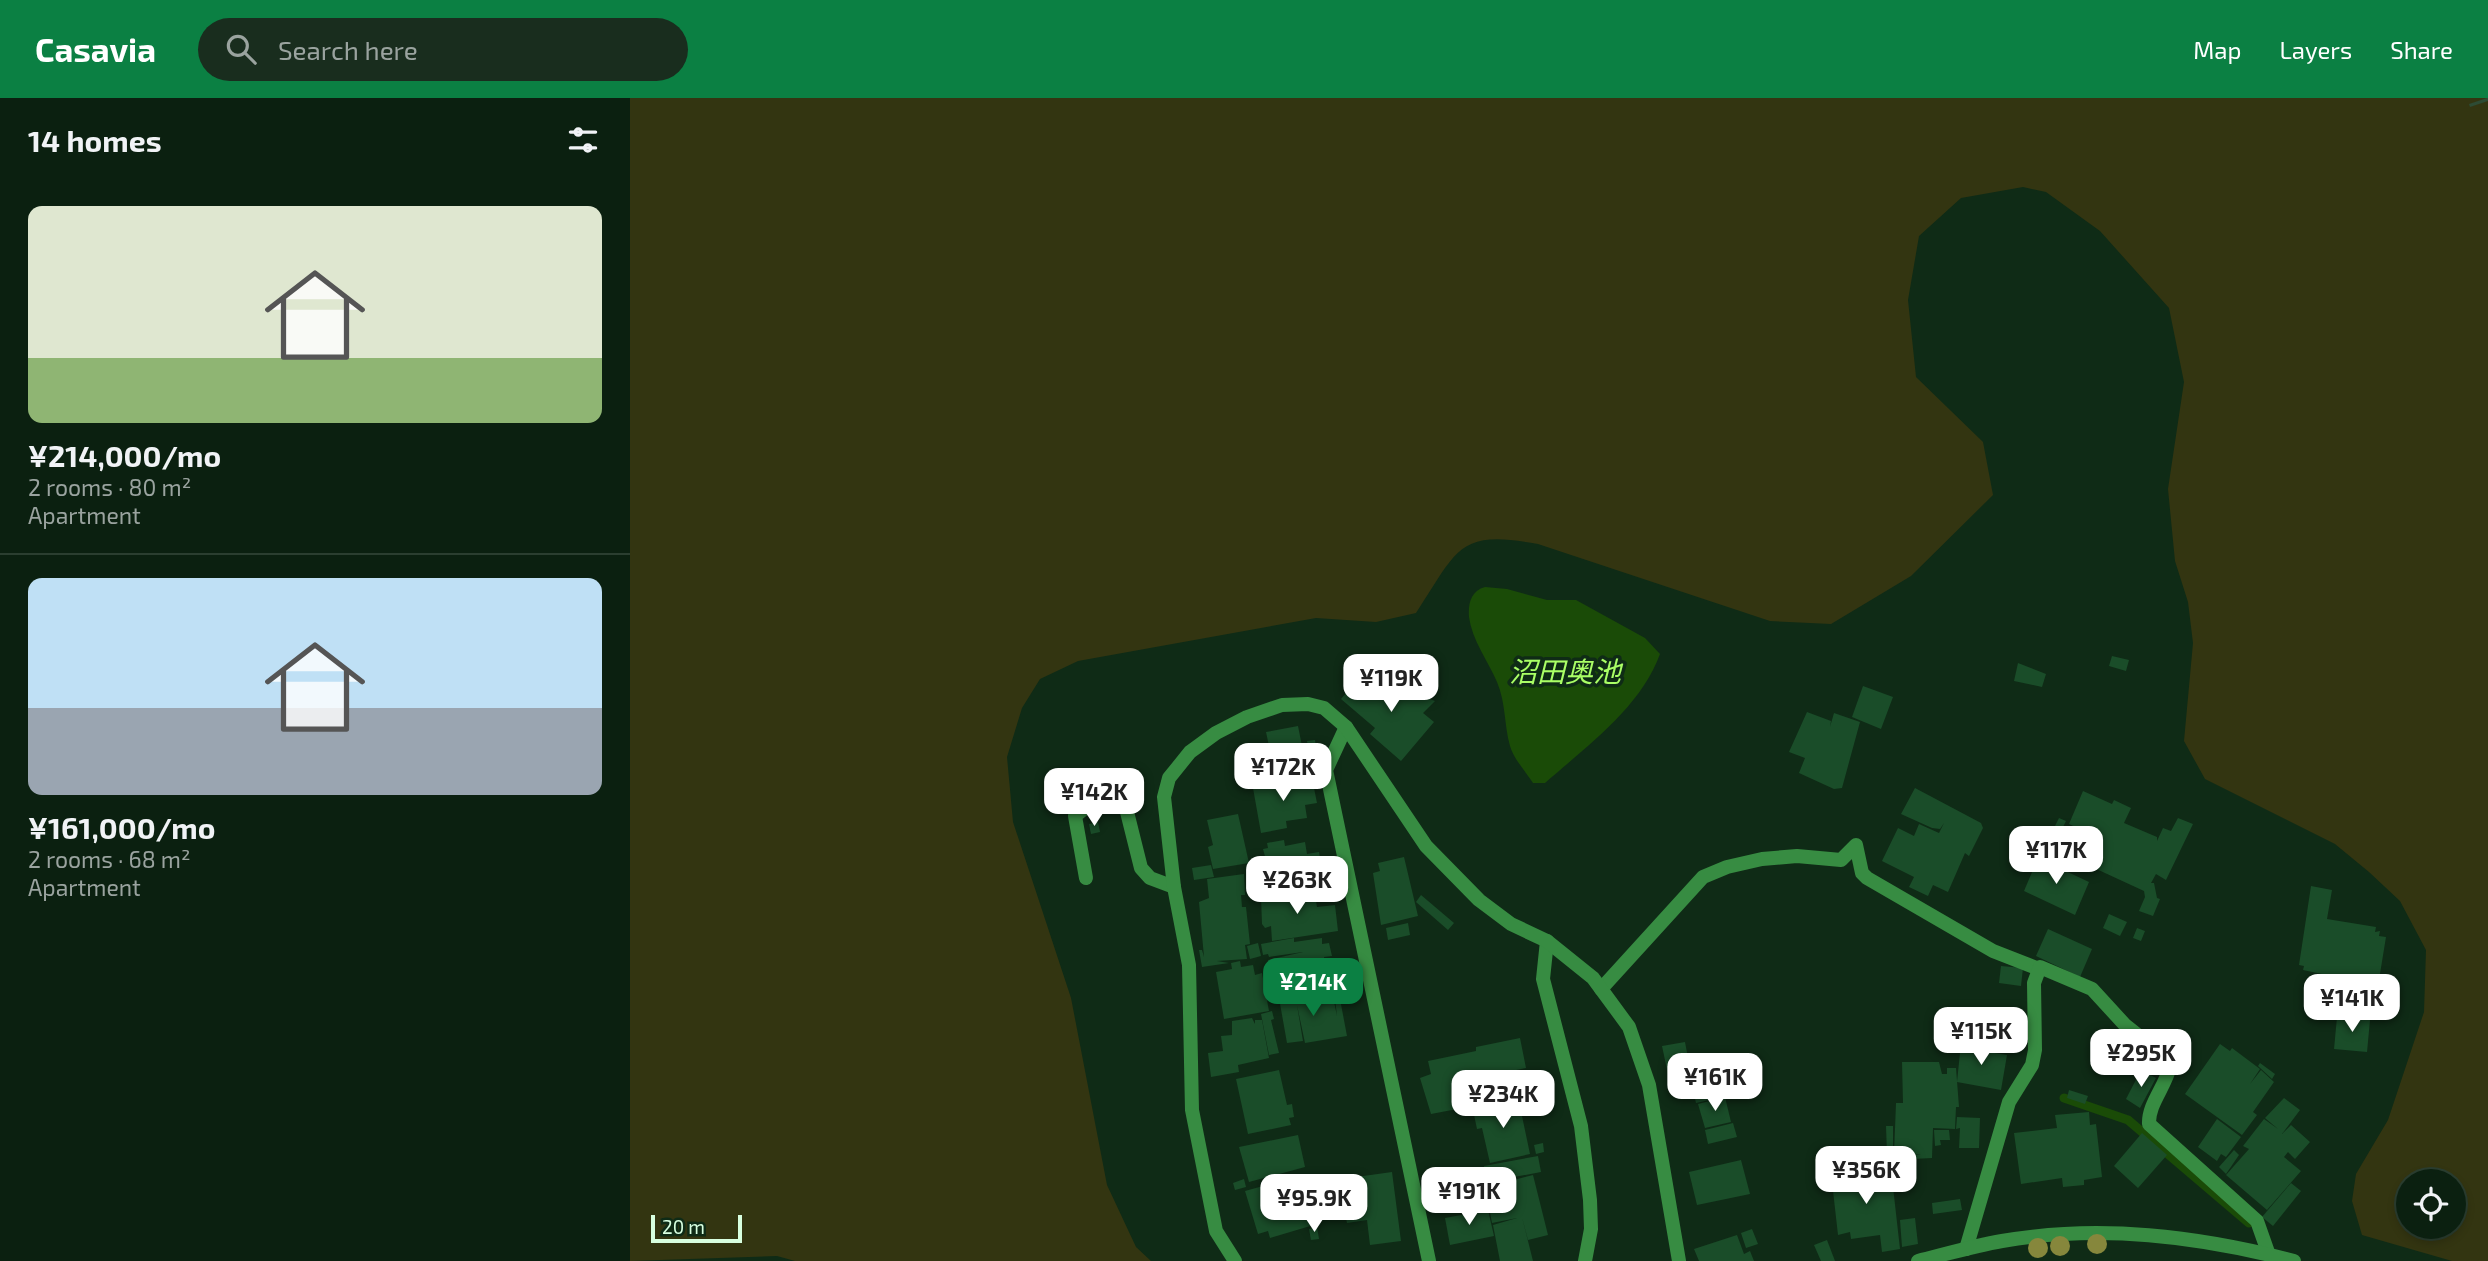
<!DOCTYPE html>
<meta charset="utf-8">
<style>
body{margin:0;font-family:"Exo 2","Noto Sans JP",sans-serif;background:#192d1e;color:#f1f3f6;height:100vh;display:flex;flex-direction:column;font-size:26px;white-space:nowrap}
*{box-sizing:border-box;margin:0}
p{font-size:23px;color:#9aa39f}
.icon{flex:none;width:38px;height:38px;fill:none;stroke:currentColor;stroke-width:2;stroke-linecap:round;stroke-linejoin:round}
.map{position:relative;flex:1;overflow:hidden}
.drawer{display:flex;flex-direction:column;background:#0b2010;width:630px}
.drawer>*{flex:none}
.buttons{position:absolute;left:1766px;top:1071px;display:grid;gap:14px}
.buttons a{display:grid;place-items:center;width:70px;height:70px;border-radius:50%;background:#0b2010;box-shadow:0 4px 10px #0003,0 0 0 2px #2b3e30;font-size:35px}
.scale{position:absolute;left:21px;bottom:18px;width:91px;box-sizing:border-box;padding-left:7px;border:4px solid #d8ffe0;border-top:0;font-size:19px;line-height:24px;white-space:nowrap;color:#d8ffe0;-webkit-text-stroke:5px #0f2b16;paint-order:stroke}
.price{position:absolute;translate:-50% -60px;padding:0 16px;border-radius:14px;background:#fff;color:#222;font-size:23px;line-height:46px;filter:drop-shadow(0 2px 4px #0008)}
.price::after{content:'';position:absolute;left:50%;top:42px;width:21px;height:16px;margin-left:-10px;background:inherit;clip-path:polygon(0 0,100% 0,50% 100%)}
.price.active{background:#0b8043;color:#fff}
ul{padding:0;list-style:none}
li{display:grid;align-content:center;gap:14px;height:371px;padding:0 28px}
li+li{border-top:2px solid #2b3e30}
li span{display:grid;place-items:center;height:217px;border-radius:14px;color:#555}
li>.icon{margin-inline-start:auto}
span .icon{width:126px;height:126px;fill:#fffc;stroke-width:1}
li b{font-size:30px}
h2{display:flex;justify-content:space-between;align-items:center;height:84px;padding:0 28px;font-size:30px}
header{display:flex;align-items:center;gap:42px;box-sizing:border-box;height:98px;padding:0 35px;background:#0b8043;color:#fff}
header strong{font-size:33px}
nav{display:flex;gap:38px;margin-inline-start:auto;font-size:24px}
.search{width:490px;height:63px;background:#192d1e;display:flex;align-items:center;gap:18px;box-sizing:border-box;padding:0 24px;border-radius:38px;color:#9aa39f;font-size:26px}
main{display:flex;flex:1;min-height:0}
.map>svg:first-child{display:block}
.green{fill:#333511;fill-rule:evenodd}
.water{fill:#1a4b07}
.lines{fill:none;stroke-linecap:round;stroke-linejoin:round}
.stream{stroke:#1a4b07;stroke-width:9}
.building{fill:#1a4d29}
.motorway-tunnel{stroke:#2d4b34;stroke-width:38;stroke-dasharray:38 19;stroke-linecap:butt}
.service{stroke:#378c42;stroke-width:14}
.minor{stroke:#378c42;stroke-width:14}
.tree{fill:#86873c}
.labels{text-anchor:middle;stroke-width:7;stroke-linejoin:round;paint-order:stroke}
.water-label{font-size:28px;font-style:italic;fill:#af6;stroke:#0f2b16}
</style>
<header>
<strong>Casavia</strong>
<div class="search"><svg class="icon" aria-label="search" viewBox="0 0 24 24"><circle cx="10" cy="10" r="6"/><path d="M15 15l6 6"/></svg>Search here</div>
<nav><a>Map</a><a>Layers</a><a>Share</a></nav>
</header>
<main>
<section class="drawer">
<h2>14 homes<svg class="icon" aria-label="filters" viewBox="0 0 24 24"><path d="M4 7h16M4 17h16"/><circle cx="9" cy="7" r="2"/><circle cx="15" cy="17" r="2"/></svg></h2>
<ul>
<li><span style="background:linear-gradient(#dfe7d0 70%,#8fb573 0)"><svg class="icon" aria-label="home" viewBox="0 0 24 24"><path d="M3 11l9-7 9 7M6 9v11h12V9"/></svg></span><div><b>¥214,000/mo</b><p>2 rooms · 80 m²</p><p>Apartment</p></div></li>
<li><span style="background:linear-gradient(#bfe0f5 60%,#9aa5b1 0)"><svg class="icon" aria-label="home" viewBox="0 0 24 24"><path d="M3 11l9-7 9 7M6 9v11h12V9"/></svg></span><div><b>¥161,000/mo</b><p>2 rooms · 68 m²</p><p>Apartment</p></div></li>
</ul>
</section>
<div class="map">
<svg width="1858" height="1163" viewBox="0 0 1858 1163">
<rect width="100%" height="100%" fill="#0f2b16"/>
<path class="green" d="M0,0H1858V1163H1822L1732,1137L1722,1103L1726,1076L1758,1022L1794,914L1796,852L1770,803L1739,774L1705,746L1575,681L1554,643L1563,545L1558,504L1545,463L1538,391L1554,284L1539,210L1470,133L1416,94L1393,89L1331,100L1289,138L1278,202L1286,279L1353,344L1363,397L1281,478L1201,526L1140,523L908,446C827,431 828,452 786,515L746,524L686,520L448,563L410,581L392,610L377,659L383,724L441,900L477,1087L506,1149L521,1163H165L147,1158L0,1163ZM1778,1083H1824V1129H1778Z"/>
<path class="water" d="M855,489L877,491L917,502H946L1015,540L1030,556C1011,609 956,649 915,685H903C896,674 883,660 880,648C874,627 876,605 867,584C858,563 842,542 839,519C838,505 841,493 855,489Z"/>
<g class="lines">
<polyline class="stream" points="1434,1000 1498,1022 1619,1125"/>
</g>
<g class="building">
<polygon points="1482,558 1499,562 1496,573 1479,568"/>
<polygon points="1388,565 1416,576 1412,589 1384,583"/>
<polygon points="734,574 756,593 761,587 765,591 767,588 805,603 793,615 804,624 771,663 740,636 745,630 711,601"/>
<polygon points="1233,588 1263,599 1251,631 1222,619"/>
<polygon points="1177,614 1201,623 1200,629 1204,615 1230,624 1212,690 1204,691 1169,675 1175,660 1159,654"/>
<polygon points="668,628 678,678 645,684 644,681 632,683 629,665 639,663 637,654 640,653 636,634"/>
<polygon points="685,642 687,656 680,657 677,643"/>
<polygon points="682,680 687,705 675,707 677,720 656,723 657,730 631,735 623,690"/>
<polygon points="1285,690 1351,725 1353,730 1339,758 1335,755 1318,794 1303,787 1298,798 1279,789 1284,779 1252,763 1268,730 1284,738 1289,726 1309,735 1314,725 1310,731 1302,730 1271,716"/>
<polygon points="1453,693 1482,706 1484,702 1501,710 1494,725 1527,739 1527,743 1533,730 1541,733 1548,720 1563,726 1536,782 1526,776 1521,785 1524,785 1527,800 1530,801 1523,818 1509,813 1515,799 1514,793 1462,769 1473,749 1468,747 1471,741 1439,726"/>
<polygon points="608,716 619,765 583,771 578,749 583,747 577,722"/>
<polygon points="1429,720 1436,723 1431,733 1424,730"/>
<polygon points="468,724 470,734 461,736 459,726"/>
<polygon points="654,742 655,748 675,744 677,756 689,754 694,783 640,792 640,789 634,789 632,774 639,773 633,751 638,750 637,745"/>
<polygon points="774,759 788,818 751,827 743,775 750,773 748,765"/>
<polygon points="1408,760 1459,784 1445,817 1394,793"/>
<polygon points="581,767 584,779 564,782 562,770"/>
<polygon points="614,776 615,797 611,797 612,809 616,809 620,846 615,847 617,861 587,863 599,865 572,869 569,852 572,852 574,859 569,804 579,800 577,781"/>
<polygon points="1681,788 1702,792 1697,821 1746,829 1745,834 1750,833 1749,838 1756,839 1748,888 1673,872 1674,868 1669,867"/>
<polygon points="675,793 676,799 685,797 687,809 705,807 708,833 642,843 641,828 635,830 632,826 631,799"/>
<polygon points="791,797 824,825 818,832 786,804"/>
<polygon points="1479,816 1497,824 1490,838 1473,830"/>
<polygon points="778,825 780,837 758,842 756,830"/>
<polygon points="1507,830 1515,833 1511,843 1503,840"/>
<polygon points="1418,831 1462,851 1450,879 1406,858"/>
<polygon points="664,840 664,844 692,840 692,846 699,845 702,858 694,859 697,875 681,877 678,865 678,883 646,888 646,883 641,884 638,862 673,854 639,859 638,856 633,857 631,846"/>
<polygon points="628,845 631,858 620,861 617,848"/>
<polygon points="610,863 611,869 623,867 625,877 632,875 639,913 594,921 586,874 602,871 601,865"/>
<polygon points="1371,868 1393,870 1391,888 1369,885"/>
<polygon points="702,894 707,918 705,901 710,901 717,938 675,945 667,907 673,943 657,945 649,900"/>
<polygon points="642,913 644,921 641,922 649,955 639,957 631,916"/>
<polygon points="1707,919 1740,922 1737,954 1704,951"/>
<polygon points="622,920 625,926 625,922 632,922 639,960 608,967 609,974 581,979 578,955 593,953 591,938 602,937 602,923"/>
<polygon points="890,940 896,970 857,978 862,999 859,1005 801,1016 790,980 801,976 798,963 846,953 846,949"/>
<polygon points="1055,944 1061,976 1039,981 1032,948"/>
<polygon points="1331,945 1366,951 1365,955 1377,957 1371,992 1327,984"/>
<polygon points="1590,946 1600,953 1602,950 1630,971 1620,986 1631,972 1644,984 1623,1014 1627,1017 1612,1037 1555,996"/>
<polygon points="1272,964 1309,964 1312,976 1317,976 1317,970 1326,970 1329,1009 1326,1009 1325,1031 1303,1030 1302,1060 1283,1061 1283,1057 1291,1056 1264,1056 1266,1005 1273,1005"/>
<polygon points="1630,965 1645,976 1642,981 1628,968"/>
<polygon points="649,972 657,1007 662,1006 664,1019 659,1020 661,1027 618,1036 606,981"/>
<polygon points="1511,972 1526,980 1510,1010 1496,1001"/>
<polygon points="1093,980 1096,998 1066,1005 1062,987"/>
<polygon points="1439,992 1458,998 1455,1006 1437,1000"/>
<polygon points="888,999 900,1056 860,1065 852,1030 847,1031 843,1012"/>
<polygon points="1095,999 1101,1024 1075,1030 1068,1006"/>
<polygon points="1654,1000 1670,1012 1652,1036 1661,1027 1680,1044 1665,1061 1658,1054 1654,1059 1671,1073 1637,1112 1596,1077 1619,1051 1613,1048 1634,1021 1648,1031 1635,1020"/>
<polygon points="1459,1014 1460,1027 1466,1026 1472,1079 1454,1082 1454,1087 1433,1089 1432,1080 1391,1086 1384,1035 1427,1030 1425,1017"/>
<polygon points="1327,1019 1350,1020 1349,1050 1329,1050 1330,1030 1326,1031"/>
<polygon points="1587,1021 1611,1039 1596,1059 1591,1056 1587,1063 1568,1049"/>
<polygon points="1103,1025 1107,1039 1078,1046 1075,1032"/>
<polygon points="1256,1028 1263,1028 1263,1056 1257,1056"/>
<polygon points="1304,1032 1319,1032 1320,1042 1310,1042 1311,1047 1305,1048"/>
<polygon points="1512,1035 1537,1057 1508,1090 1484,1068"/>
<polygon points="668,1037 675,1069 619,1084 609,1049"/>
<polygon points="913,1045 914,1054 906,1056 904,1047"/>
<polygon points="1604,1052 1609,1057 1596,1076 1589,1069"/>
<polygon points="908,1058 911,1074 857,1084 854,1068"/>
<polygon points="1111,1062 1120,1096 1067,1107 1059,1074"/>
<polygon points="1237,1071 1238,1075 1261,1071 1270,1151 1252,1154 1250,1137 1221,1141 1220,1134 1208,1137 1201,1075"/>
<polygon points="762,1074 771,1143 740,1147 737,1122 717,1125 716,1120 709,1118 689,1121 683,1085"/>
<polygon points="672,1077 680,1116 684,1115 687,1126 640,1140 638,1133 628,1136 615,1093"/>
<polygon points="903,1077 918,1137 898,1142 892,1119 903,1163 870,1163 863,1127 887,1120 862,1125 859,1109 851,1111 846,1092"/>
<polygon points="819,1078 821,1090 797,1094 795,1082"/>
<polygon points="614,1081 616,1089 605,1092 603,1085"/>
<polygon points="1661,1085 1671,1093 1643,1128 1632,1119"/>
<polygon points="1330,1101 1332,1112 1303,1116 1302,1105"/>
<polygon points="858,1112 864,1138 820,1147 815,1120"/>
<polygon points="1285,1120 1288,1146 1272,1149 1270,1122"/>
<polygon points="687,1129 689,1141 681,1142 679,1131"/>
<polygon points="1122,1131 1128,1146 1116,1150 1111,1135"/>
<polygon points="1107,1137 1114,1156 1120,1153 1124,1163 1069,1163 1064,1151"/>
<polygon points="1197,1142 1205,1163 1191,1163 1184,1147"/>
</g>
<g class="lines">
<polyline class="motorway-tunnel" points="1857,0 1858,3"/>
<g class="service">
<polyline points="456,780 445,718 460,706 485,698 494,702 511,770 520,780 544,789"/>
<polyline points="971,891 1073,779 1097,769 1132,761 1167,758 1211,762 1226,747 1232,775 1237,780 1363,853 1409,871"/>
<path d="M1336,1151L1379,1004L1402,967L1405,952L1404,885L1410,869L1462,891L1495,927L1534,958L1540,968C1536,988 1518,1006 1519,1026L1627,1123L1639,1157"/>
</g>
<g class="minor">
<polyline points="716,629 696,672 799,1163"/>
<polyline points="917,843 913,881 951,1028 960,1102 961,1131 955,1163"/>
<polyline points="605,1163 586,1133 562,1012 559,867 544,789 534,699 539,680 560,654 586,635 617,619 652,607 678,606 694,610 716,629 796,748 849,802 881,826 917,843 963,880 999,929 1019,987 1049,1163"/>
<path d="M1288,1163C1316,1156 1344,1148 1372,1143C1470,1126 1568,1138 1664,1163"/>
</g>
</g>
<g class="tree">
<circle cx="1467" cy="1146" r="10"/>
<circle cx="1430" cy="1148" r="10"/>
<circle cx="1408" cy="1150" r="10"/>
</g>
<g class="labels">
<g class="water-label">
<text x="935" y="584">沼田奥池</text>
</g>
</g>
</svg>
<div class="buttons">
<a><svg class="icon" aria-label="locate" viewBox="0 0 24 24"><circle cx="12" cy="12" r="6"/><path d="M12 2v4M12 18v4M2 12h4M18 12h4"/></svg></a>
</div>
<div class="scale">20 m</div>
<b class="price" style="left:761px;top:616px">¥119K</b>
<b class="price" style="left:653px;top:705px">¥172K</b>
<b class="price" style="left:464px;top:730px">¥142K</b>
<b class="price" style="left:1426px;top:788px">¥117K</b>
<b class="price" style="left:667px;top:818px">¥263K</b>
<b class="price active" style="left:683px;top:920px">¥214K</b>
<b class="price" style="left:1722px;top:936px">¥141K</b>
<b class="price" style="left:1351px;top:969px">¥115K</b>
<b class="price" style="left:1511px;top:991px">¥295K</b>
<b class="price" style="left:1085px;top:1015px">¥161K</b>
<b class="price" style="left:873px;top:1032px">¥234K</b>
<b class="price" style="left:1236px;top:1108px">¥356K</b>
<b class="price" style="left:839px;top:1129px">¥191K</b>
<b class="price" style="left:684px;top:1136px">¥95.9K</b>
</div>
</main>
